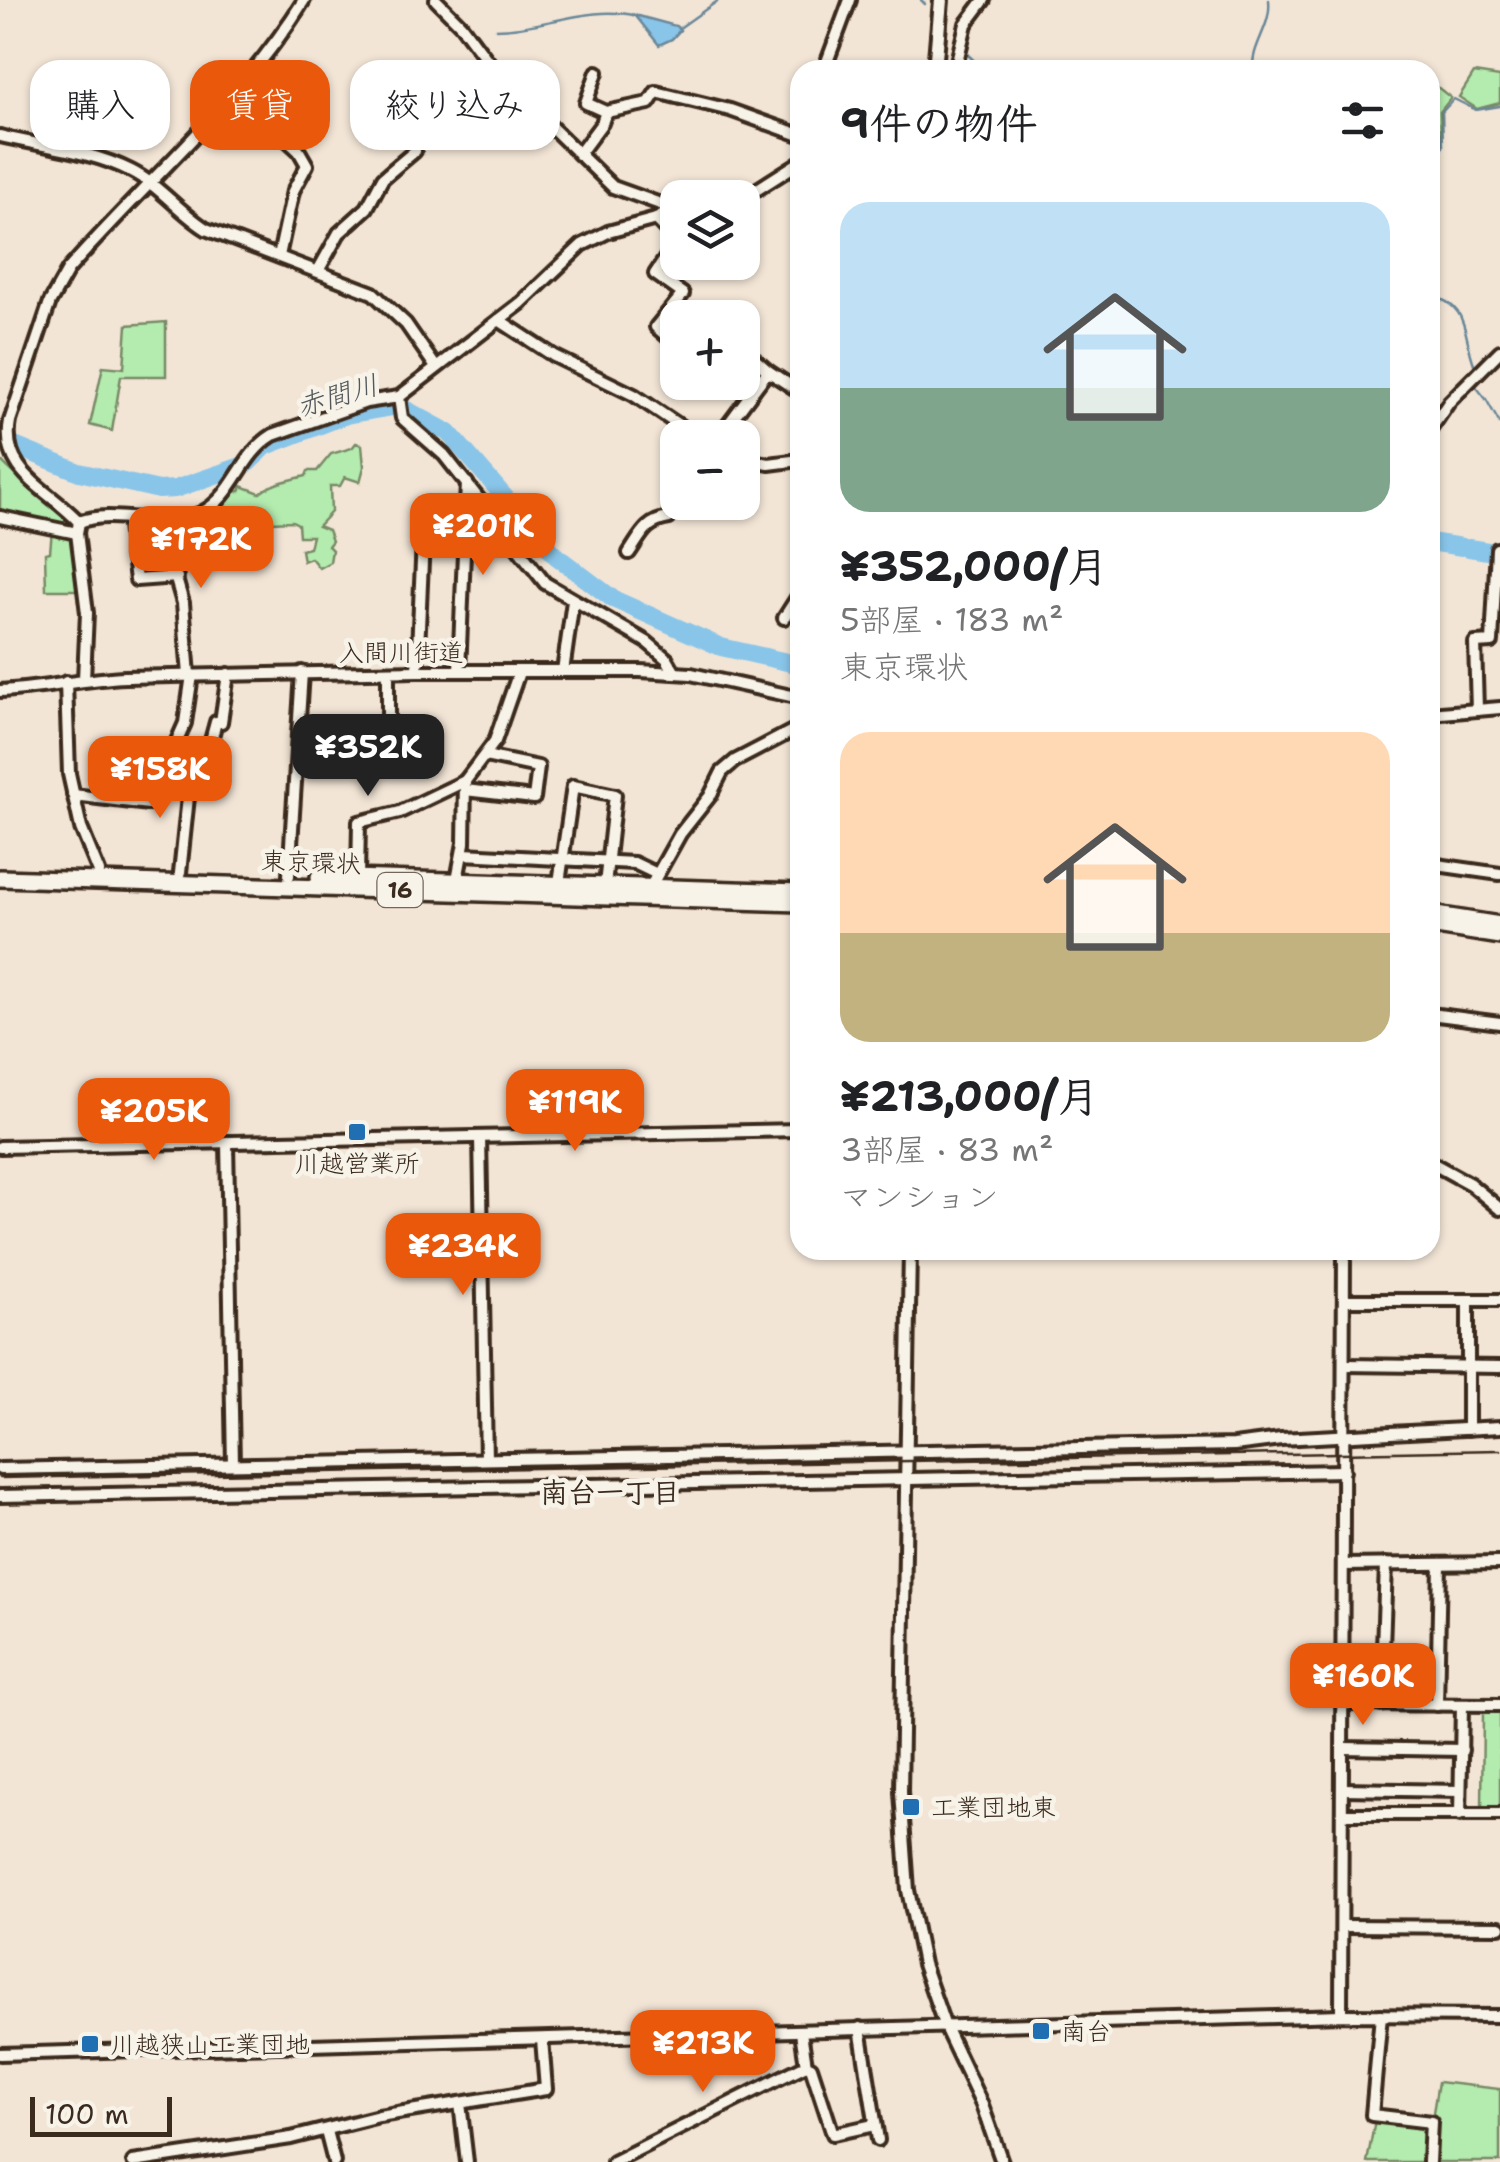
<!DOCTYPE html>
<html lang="ja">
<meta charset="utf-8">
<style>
body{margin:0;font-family:"Shantell Sans","Klee One",sans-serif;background:#f2f2f2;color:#202124;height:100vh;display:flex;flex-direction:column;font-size:38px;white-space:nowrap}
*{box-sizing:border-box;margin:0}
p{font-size:32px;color:#757577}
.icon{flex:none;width:55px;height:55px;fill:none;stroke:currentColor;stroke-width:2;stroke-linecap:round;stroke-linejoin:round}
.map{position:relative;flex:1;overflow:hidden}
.drawer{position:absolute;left:790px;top:60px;width:650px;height:1200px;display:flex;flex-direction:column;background:#fff;border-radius:30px;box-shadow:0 2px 8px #0004}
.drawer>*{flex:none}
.hud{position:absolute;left:30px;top:60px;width:610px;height:90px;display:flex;gap:20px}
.fabs{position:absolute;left:660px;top:180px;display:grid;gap:20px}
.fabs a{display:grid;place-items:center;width:100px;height:100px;border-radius:20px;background:#fff;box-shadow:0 2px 8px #0004;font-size:50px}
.scale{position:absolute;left:30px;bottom:25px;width:142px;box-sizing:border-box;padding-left:10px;border:5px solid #3b2a1e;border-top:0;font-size:28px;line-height:35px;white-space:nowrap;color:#3b2a1e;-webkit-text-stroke:8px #f7f3e8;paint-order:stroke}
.price{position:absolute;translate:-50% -85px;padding:0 22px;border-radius:20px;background:#ea580c;color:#fff;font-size:32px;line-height:65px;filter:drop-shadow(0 2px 5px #0008)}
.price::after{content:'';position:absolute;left:50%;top:60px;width:30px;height:22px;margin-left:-15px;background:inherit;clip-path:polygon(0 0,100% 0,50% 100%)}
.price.selected{background:#222;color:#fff}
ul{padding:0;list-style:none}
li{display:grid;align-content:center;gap:20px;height:530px;padding:0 50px}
li span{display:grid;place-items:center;height:310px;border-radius:30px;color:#555}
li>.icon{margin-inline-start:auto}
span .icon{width:180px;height:180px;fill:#fffc;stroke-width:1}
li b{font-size:42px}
h2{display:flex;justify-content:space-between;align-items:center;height:120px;padding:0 50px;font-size:42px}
.pill{padding:0 35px;border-radius:30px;background:#fff;box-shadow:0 2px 8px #0004;font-size:35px;line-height:90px}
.pill.selected{background:#ea580c;color:#fff}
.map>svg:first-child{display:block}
.green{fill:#b4ebaf;stroke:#788a66;stroke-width:2.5}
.water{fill:#89c5e9;stroke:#6a8798;stroke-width:2.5}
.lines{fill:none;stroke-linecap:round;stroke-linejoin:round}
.stream{stroke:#6a8798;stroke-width:2.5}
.river{stroke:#89c5e9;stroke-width:18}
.minor-casing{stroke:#3b2a1e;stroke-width:18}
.major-casing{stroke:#3b2a1e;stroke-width:20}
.highway-casing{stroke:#3b2a1e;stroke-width:22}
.minor{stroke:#f7f3e8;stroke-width:10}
.major{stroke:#f7f3e8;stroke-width:12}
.highway{stroke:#f7f3e8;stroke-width:15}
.rail{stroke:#3b2a1e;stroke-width:2.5}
.poi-dot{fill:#1f6fb2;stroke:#f7f3e8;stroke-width:4}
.labels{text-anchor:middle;stroke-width:9;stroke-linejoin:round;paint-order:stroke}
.shield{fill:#f7f3e8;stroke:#73665b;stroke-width:2.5}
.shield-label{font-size:22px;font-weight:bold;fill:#3b2a1e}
.street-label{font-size:25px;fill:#3b2a1e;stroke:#f7f3e8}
.poi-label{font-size:25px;fill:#3b2a1e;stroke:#f7f3e8;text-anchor:start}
.water-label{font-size:28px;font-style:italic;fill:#52585b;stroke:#f7f3e8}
.neighbourhood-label{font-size:28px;font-weight:bold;fill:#3b2a1e;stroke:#f7f3e8}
</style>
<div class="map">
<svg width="1500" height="2162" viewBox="0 0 1500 2162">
<rect width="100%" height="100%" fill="#f2e5d6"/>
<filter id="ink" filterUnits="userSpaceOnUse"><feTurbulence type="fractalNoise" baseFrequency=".01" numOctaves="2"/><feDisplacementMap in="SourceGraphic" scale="20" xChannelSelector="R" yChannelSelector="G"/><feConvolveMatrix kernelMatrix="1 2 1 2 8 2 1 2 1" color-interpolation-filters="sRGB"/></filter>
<g filter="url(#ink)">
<g class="green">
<polygon points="1474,73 1500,77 1500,103 1477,109 1459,97"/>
<polygon points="1430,81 1451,98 1440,112 1442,144 1430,154"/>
<polygon points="500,84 529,115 503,141 458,141 425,123"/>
<polygon points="166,322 166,376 121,376 112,431 90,425 103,366 124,368 127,325"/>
<path d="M356,443L362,445L364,467L360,482L345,477L340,486H330L331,512L318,526L328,530L332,541L328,546L332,550L330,562L319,568L311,558L303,561L301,550L309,548L312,536H299L298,524L292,521L272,522L270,517C253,522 250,531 239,543L229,539L225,517L204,519L225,505L233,492L240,491L242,486L260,493C274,482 291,480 306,476L308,471H317L331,454L352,448Z"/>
<path d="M0,459C17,482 62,502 70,527L0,513Z"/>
<polygon points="52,530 71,536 80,590 46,590 45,553 50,552"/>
<polygon points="1483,1711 1500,1711 1500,1810 1482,1810"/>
<polygon points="1438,2082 1500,2089 1500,2162 1367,2162 1375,2120 1431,2125"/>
</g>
<polygon class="water" points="635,15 676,26 680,30 672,39 659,45"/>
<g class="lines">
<g class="stream">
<polyline points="921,0 925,4"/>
<path d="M496,29C543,29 590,4 637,16"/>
<polyline points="678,29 719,0"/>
<polyline points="965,52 984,70"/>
<path d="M1253,70C1251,45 1272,26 1269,0"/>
<polyline points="1430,156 1443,147 1442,112 1454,99 1476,110 1500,106"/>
<path d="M1430,295C1470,306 1462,331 1474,364"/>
<polyline points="1474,384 1486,399 1500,424"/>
</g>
<g class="river">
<polyline points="0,440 79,472 159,490 175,489 247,464 266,446 346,415 399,406 449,433 556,556 613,599 721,647 800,665"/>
<polyline points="1430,542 1462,547"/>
<polyline points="1469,548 1494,552"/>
</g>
<g class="minor-casing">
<g id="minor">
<path d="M304,0C241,102 146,181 68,270L50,302L10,421C0,473 49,489 79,522C117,507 163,532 201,513C236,495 239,456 273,435L366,402L399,397L521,303L582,245L608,232L656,219L672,210"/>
<polyline points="436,0 461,25 499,76 613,187 677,210"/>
<polyline points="824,70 850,0"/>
<polyline points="955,70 966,24 984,0"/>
<polyline points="597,72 586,103 606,112 649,103 656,92 730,110 800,135"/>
<polyline points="234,91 299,151 307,165 293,191 279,256"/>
<path d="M0,136C42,146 92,151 131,171C159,185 179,212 206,229L373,293L406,324L435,366"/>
<polyline points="579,154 602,123 606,112"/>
<polyline points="742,199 800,162"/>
<polyline points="656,219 677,241 655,274 683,294 656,327 678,346"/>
<polyline points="318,271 339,233 367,208 383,178 415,151"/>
<polyline points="499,320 554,356 634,395 698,438"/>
<polyline points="742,348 768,371"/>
<polyline points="399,397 402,418 444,455 545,583 647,642 667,659 675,673"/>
<polyline points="1430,430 1449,402 1500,351"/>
<polyline points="718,438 768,371 800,392"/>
<polyline points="742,459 769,464 800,460"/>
<polyline points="0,517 77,533"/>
<polyline points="128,518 136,580 177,577"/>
<polyline points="159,520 183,603 189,675"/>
<polyline points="79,522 77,533 87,613 84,679"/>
<path d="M629,553C642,534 645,522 669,518L678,502"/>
<polyline points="784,618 800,593"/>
<polyline points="417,671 423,540 465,540"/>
<polyline points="459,671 467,483"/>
<polyline points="563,671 573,601"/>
<polyline points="66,682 69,774 81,828 99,872"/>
<path d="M0,691C42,689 83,679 125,677L417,671H640L691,674L800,698"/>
<polyline points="1477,710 1475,643 1492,642 1497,549"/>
<polyline points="1430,714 1500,708"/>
<polyline points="380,768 388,719 388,672"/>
<polyline points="465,790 534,798 538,767 485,756"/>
<polyline points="73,795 149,804 185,723 192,675"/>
<polyline points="463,854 634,863 657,874"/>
<polyline points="1430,864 1500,874"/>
<polyline points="180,873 190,778 206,759 216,722 221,722 228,674"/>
<polyline points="289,876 302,672"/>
<polyline points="358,878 359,822 400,812 465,781"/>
<polyline points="457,880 464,843 465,781 495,741 519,672"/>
<polyline points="559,883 573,786 615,795 605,885"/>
<polyline points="651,886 680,834 710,796 722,772 735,761 800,727"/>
<polyline points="1430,1014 1500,1023"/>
<polyline points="480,1137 486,1459"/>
<polyline points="227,1142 233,1464"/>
<polyline points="0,1147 800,1130"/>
<polyline points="1430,1162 1470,1184 1500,1209"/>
<polyline points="910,1250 901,1792 908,1890 923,1964 945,2027 982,2105 1002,2162"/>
<polyline points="1344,1300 1500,1300"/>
<polyline points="1344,1365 1500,1367"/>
<polyline points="1468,1429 1468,1300"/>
<polyline points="0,1469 1234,1445 1281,1439 1500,1427"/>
<polyline points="0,1496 1344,1471"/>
<polyline points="1343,1565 1500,1563"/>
<polyline points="1344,1704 1500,1705"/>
<polyline points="1381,1705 1386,1564"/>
<polyline points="1437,1705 1440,1564"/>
<polyline points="1343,1748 1462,1750"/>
<polyline points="1342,1789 1460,1791"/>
<polyline points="1342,1814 1500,1814"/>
<polyline points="1460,1815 1462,1705"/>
<polyline points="1342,1926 1500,1927"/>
<polyline points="1341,2015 1344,1250"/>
<polyline points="1381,2015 1372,2115 1431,2122 1429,2162"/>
<polyline points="860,2028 878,2140"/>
<polyline points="0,2054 1341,2015 1500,2016"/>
<polyline points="806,2065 811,2067 833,2134 874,2125"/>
<polyline points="460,2103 467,2162"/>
<polyline points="326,2131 334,2162"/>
<polyline points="133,2162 291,2138 379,2116 546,2089 542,2039"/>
<polyline points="613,2162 806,2065 801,2032"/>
</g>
</g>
<g class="major-casing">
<polyline id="major" points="935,70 941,0"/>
</g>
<g class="highway-casing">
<g id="highway">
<polyline points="319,877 800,892"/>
<polyline points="0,878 800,903"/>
<polyline points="1430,914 1500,925"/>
<polyline points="1430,925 1500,936"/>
</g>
</g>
<use href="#minor" class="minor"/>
<use href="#major" class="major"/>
<use href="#highway" class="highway"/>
<polyline class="rail" points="0,1478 1500,1450"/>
</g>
</g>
<g class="poi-dot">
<rect x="347" y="1122" width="20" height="20" rx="5"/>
<rect x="901" y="1797" width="20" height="20" rx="5"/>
<rect x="1031" y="2021" width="20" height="20" rx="5"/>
<rect x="80" y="2034" width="20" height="20" rx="5"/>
</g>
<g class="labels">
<rect class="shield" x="377.5" y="873" width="45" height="34" rx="8"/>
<g class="shield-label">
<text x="400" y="898">16</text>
</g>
<g class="street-label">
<text x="401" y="661">入間川街道</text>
<text transform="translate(311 862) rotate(2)" y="9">東京環状</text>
</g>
<g class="poi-label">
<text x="357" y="1172" text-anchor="middle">川越営業所</text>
<text x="931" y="1816">工業団地東</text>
<text x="1061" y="2040">南台</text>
<text x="110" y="2053">川越狭山工業団地</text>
</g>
<g class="water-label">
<text transform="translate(337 395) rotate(-16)" y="10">赤間川</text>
</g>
<g class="neighbourhood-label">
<text x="610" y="1502">南台一丁目</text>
</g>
</g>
</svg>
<div class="fabs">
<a><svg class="icon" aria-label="layers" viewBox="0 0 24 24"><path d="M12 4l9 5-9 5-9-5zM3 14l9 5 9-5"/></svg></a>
<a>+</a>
<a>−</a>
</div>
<div class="scale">100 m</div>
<b class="price" style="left:483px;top:578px">¥201K</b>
<b class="price" style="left:201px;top:591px">¥172K</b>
<b class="price selected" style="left:368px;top:799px">¥352K</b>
<b class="price" style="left:160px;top:821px">¥158K</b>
<b class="price" style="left:575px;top:1154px">¥119K</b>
<b class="price" style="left:154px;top:1163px">¥205K</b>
<b class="price" style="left:463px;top:1298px">¥234K</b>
<b class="price" style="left:1363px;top:1728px">¥160K</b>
<b class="price" style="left:703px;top:2095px">¥213K</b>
<div class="hud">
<a class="pill">購入</a>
<a class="pill selected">賃貸</a>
<a class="pill">絞り込み</a>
</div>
<section class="drawer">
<h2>9件の物件<svg class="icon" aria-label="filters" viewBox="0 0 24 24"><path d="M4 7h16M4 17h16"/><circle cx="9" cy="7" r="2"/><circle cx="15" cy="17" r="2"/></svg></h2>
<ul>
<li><span style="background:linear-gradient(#bfe0f5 60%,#7fa58c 0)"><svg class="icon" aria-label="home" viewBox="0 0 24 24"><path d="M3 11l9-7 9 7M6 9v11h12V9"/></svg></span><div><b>¥352,000/月</b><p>5部屋 · 183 m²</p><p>東京環状</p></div></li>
<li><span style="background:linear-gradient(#ffd9b3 65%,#c2b280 0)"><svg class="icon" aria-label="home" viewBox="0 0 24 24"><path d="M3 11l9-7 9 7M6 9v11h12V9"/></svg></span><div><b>¥213,000/月</b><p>3部屋 · 83 m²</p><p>マンション</p></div></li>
</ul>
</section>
</div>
